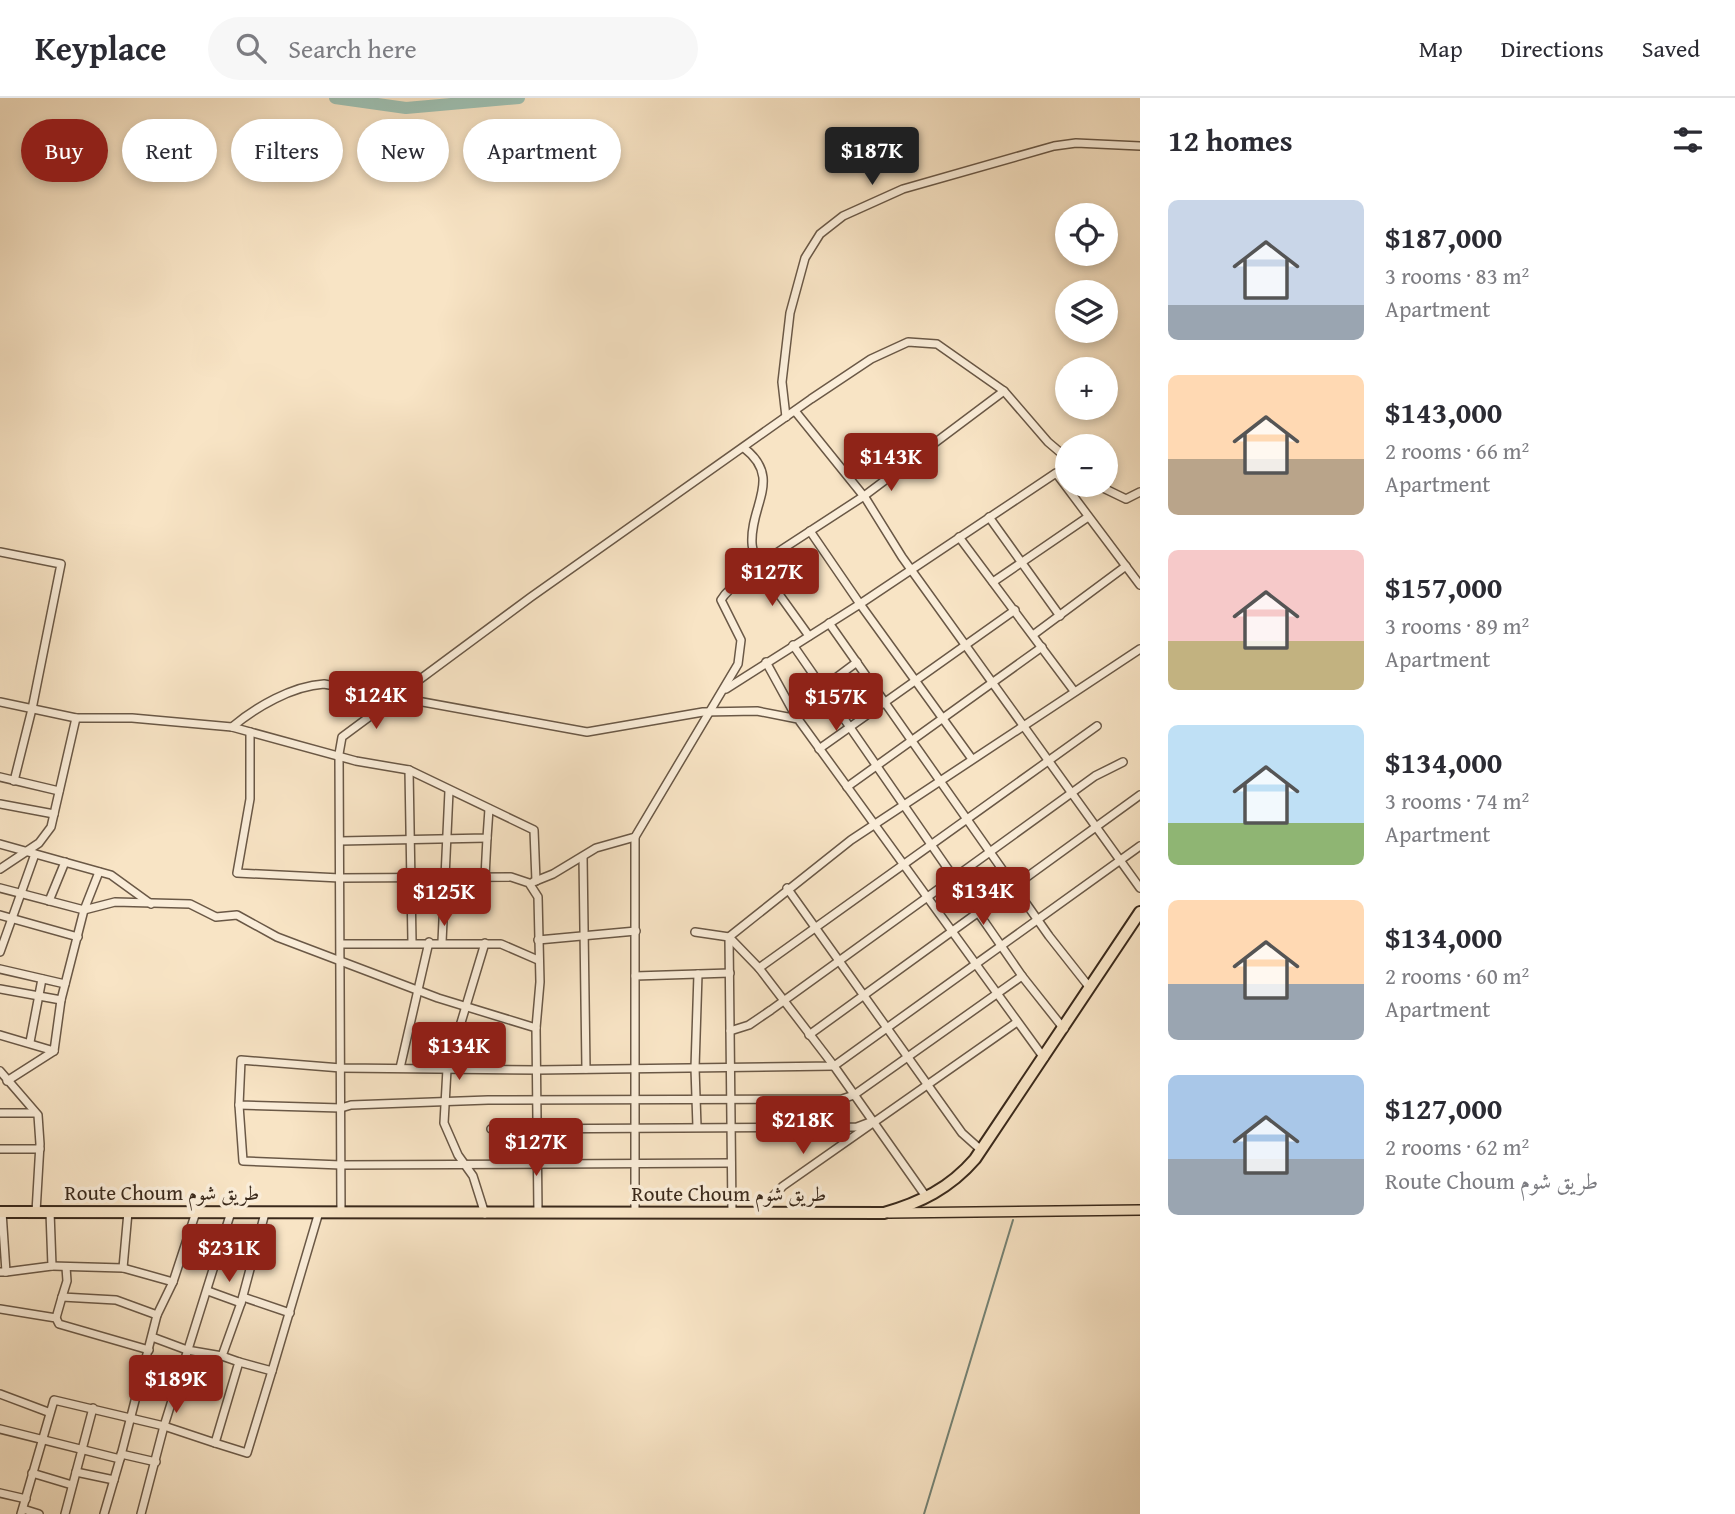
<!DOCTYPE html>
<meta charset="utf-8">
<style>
body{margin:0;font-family:"Gentium Book Plus",Amiri,serif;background:#f7f7f7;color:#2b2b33;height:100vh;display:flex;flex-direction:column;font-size:26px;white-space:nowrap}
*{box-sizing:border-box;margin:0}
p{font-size:23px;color:#7c7c81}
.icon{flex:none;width:38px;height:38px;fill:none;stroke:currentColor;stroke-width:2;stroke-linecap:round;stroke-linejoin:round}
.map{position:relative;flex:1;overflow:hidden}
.details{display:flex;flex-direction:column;background:#fff;width:595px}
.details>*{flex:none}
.top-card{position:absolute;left:21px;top:21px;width:665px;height:63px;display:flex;gap:14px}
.fabs{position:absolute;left:1055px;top:105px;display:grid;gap:14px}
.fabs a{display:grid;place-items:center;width:63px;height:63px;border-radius:50%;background:#fff;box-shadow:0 4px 10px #0003;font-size:35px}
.price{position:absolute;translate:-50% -60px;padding:0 16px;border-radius:7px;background:#8f2418;color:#fff;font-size:23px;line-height:46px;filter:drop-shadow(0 2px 4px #0008)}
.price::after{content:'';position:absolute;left:50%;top:42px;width:21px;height:16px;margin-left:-10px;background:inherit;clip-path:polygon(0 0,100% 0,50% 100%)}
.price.current{background:#222;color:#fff}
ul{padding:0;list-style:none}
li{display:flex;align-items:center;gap:21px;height:175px;padding:0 28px}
li span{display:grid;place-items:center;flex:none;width:196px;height:140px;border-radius:10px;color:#555}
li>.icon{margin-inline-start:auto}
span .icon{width:84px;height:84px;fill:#fffc;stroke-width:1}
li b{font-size:30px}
h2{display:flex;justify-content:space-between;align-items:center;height:84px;padding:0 28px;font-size:30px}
.tag{padding:0 24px;border-radius:32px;background:#fff;box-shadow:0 4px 10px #0003;font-size:24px;line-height:63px}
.tag.current{background:#8f2418;color:#fff}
header{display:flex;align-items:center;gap:42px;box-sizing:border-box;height:98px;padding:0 35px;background:#fff;border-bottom:2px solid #e1e1e2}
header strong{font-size:33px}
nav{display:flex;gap:38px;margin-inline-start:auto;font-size:24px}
.search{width:490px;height:63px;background:#f7f7f7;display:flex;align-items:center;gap:18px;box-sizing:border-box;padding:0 24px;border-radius:38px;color:#7c7c81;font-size:26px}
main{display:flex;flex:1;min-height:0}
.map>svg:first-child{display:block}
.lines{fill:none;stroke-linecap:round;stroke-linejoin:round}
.stream{stroke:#758375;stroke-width:2}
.river{stroke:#9dbfb1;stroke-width:12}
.minor-casing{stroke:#6a5846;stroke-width:10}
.major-casing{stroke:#3a291b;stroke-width:12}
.highway-casing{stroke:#3a291b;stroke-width:14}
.minor{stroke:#faedd9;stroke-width:7}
.major{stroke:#f8e4c5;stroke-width:9}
.highway{stroke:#f8e4c5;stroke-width:10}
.labels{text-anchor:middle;stroke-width:7;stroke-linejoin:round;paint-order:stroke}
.street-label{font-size:21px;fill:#3a291b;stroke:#faedd9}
</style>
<header>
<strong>Keyplace</strong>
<div class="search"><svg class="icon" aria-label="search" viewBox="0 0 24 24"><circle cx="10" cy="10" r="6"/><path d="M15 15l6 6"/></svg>Search here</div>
<nav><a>Map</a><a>Directions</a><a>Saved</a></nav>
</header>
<main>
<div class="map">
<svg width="1140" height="1416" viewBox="0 0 1140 1416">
<rect width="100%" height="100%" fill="#f8e4c5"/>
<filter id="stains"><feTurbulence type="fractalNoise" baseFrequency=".00286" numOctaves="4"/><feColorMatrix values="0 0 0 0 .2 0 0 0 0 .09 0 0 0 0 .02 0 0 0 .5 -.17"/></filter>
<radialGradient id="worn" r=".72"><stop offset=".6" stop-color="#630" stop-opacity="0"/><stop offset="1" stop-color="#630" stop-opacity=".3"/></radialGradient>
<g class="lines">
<polyline class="stream" points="924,1416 1013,1122"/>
<polyline class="river" points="335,0 406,10 519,0"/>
<g class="minor-casing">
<g id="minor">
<polyline points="795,313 866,401 902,459 1140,790"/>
<polyline points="786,319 782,284 790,215 805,160 820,136 843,118 903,91 1054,48 1076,45 1140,48"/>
<polyline points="1097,387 1126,401 1140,394"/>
<polyline points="989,419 1060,518"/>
<polyline points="810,433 860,506 1056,375 1140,487"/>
<polyline points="959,439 1074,593"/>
<polyline points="0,454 61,466 32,611 14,683"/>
<polyline points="993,484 1088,419"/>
<polyline points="829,525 1049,838 1090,890"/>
<polyline points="1033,537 1126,468"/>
<polyline points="809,538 758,467 864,398 1004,293"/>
<polyline points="793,547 1022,878 1064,931"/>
<polyline points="766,564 794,615"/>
<polyline points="726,591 860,506 972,661"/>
<polyline points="0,604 76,620 132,620 232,629 356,663 409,672 534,732 536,783"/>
<polyline points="793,612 857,564"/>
<path d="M232,629C256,609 292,588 324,586L587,634L703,614L757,613L798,621L1044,960"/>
<polyline points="250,634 250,701 237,775 340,780 511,779 529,785 538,799 540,884 536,930 538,1115"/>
<polyline points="819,651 1015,512"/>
<polyline points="409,672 412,844"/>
<polyline points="0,679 59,693"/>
<polyline points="847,689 1042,549"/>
<polyline points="0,706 54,716"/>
<polyline points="340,743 487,740 489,711"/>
<polyline points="0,746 111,777 151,806"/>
<polyline points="583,759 586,971"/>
<polyline points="0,771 39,745 51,729 76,620"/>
<polyline points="485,779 487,740"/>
<path d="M533,784L553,776L596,750L635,739L738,566L741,542L721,502C731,485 749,482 758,467C756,460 752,452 752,445C750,407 783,380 744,350"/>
<polyline points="0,790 84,812 115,804 190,806 216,819 237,817 277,839 438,900 536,930"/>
<polyline points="787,790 962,1035 981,1052"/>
<polyline points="49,803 65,764"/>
<polyline points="0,817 78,839"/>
<polyline points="695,834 729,839 759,870 834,968 927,1100"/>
<polyline points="538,842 636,833"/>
<polyline points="442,844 449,693"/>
<polyline points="485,845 447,971 444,1025 458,1057 473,1078 485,1116"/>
<polyline points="341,846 501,846 538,862"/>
<polyline points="0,854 35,756"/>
<polyline points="759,870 1097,628"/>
<polyline points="0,871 65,886"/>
<polyline points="635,878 730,875"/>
<polyline points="1022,878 854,997 842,1001 488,1002 351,1007 341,1010 239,1007 241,962 341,970 537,972 834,968 1140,748"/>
<polyline points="0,891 61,902 84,812 99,774"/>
<polyline points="730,933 749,927 771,912 1095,678 1123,664"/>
<polyline points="0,937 54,953 61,902"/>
<polyline points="809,937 1140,697"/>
<polyline points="30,944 42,881"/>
<polyline points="400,970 429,844"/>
<polyline points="0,973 38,1017 40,1046 36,1114"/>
<polyline points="7,983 54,953"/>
<polyline points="239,1007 243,1063 341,1067 731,1065"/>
<polyline points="0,1015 35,1015"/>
<polyline points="697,1029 695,970 698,876"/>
<polyline points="491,1031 857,1029 873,1023"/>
<polyline points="0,1051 40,1051"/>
<polyline points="341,1115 339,656 342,639 531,499 811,301 871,261 908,244 937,246 1004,293 1048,344 1068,361"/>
<polyline points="635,1115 635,739"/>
<polyline points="732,1115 729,839 851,742 1140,551"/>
<polyline points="756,1115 783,1088 1017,924"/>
<polyline points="52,1168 123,1170 128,1114"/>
<polyline points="66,1169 67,1183 62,1199 116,1202 157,1217 173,1184"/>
<polyline points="123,1170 173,1184 196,1114"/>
<polyline points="0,1174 6,1174 2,1114"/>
<polyline points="6,1174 52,1168 50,1114"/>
<polyline points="208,1193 241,1205"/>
<polyline points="243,1199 290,1215"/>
<polyline points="0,1211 56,1220 59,1226 149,1252"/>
<polyline points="56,1220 62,1199"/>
<polyline points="152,1239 187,1252 222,1258"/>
<polyline points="239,1264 272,1273 319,1114"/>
<polyline points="0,1296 48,1314"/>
<polyline points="0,1331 120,1361 157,1217"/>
<polyline points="215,1345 247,1355 272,1273"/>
<polyline points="121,1356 156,1364"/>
<polyline points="76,1374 114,1382"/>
<polyline points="32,1375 72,1387"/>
<polyline points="0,1395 26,1401"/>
<polyline points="23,1411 39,1416"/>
<polyline points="21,1416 54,1302 164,1328 215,1345 239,1264 222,1258 241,1205 265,1115"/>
<polyline points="65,1416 93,1310"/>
<polyline points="104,1416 120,1361"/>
<polyline points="141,1416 164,1328 231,1114"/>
</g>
</g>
<g class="major-casing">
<polyline id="major" points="889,1115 1140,1112"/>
</g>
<g class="highway-casing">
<path id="highway" d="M0,1114L884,1115C920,1105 950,1090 975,1061L1140,814"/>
</g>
<use href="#minor" class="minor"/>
<use href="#major" class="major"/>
<use href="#highway" class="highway"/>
</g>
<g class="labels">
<g class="street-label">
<text x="162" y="1102">Route Choum طريق شوم</text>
<text x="729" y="1103">Route Choum طريق شوم</text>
</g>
</g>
<rect width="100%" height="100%" filter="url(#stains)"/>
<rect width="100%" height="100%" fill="url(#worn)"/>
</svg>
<div class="fabs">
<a><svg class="icon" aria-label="locate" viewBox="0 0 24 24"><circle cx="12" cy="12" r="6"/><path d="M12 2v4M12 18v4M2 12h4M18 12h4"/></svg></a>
<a><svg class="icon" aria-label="layers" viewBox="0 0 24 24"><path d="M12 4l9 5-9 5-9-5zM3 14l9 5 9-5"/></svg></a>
<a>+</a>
<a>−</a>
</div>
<b class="price current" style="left:872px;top:89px">$187K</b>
<b class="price" style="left:891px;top:395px">$143K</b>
<b class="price" style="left:772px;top:510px">$127K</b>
<b class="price" style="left:376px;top:633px">$124K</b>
<b class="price" style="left:836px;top:635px">$157K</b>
<b class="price" style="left:983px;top:829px">$134K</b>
<b class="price" style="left:444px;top:830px">$125K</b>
<b class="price" style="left:459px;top:984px">$134K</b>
<b class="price" style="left:803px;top:1058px">$218K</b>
<b class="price" style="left:536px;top:1080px">$127K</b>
<b class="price" style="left:229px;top:1186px">$231K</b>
<b class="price" style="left:176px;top:1317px">$189K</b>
<div class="top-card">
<a class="tag current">Buy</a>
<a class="tag">Rent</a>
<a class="tag">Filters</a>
<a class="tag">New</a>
<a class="tag">Apartment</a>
</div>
</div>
<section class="details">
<h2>12 homes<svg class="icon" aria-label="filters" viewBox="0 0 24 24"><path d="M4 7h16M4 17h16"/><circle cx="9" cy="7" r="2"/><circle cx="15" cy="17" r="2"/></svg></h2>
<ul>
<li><span style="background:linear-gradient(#c9d6e8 75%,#9aa5b1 0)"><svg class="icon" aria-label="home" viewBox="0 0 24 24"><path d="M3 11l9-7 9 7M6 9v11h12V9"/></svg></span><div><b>$187,000</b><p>3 rooms · 83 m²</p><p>Apartment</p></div></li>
<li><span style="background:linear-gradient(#ffd9b3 60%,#b9a48a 0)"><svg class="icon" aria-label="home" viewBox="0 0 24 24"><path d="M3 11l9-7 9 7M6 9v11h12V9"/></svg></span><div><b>$143,000</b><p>2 rooms · 66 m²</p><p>Apartment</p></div></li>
<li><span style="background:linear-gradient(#f6c9c9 65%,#c2b280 0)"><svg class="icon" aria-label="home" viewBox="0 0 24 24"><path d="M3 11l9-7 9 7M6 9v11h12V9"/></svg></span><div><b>$157,000</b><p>3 rooms · 89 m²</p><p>Apartment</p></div></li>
<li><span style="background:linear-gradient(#bfe0f5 70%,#8fb573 0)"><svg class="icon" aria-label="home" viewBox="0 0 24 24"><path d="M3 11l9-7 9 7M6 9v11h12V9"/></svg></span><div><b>$134,000</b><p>3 rooms · 74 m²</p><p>Apartment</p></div></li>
<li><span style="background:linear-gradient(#ffd9b3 60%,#9aa5b1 0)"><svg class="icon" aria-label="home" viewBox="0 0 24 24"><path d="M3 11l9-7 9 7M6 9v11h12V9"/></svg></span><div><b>$134,000</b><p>2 rooms · 60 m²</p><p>Apartment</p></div></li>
<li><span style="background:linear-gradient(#a9c7e8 60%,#9aa5b1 0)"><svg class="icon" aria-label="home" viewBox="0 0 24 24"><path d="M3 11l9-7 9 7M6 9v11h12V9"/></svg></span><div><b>$127,000</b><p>2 rooms · 62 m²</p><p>Route Choum طريق شوم</p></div></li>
</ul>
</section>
</main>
